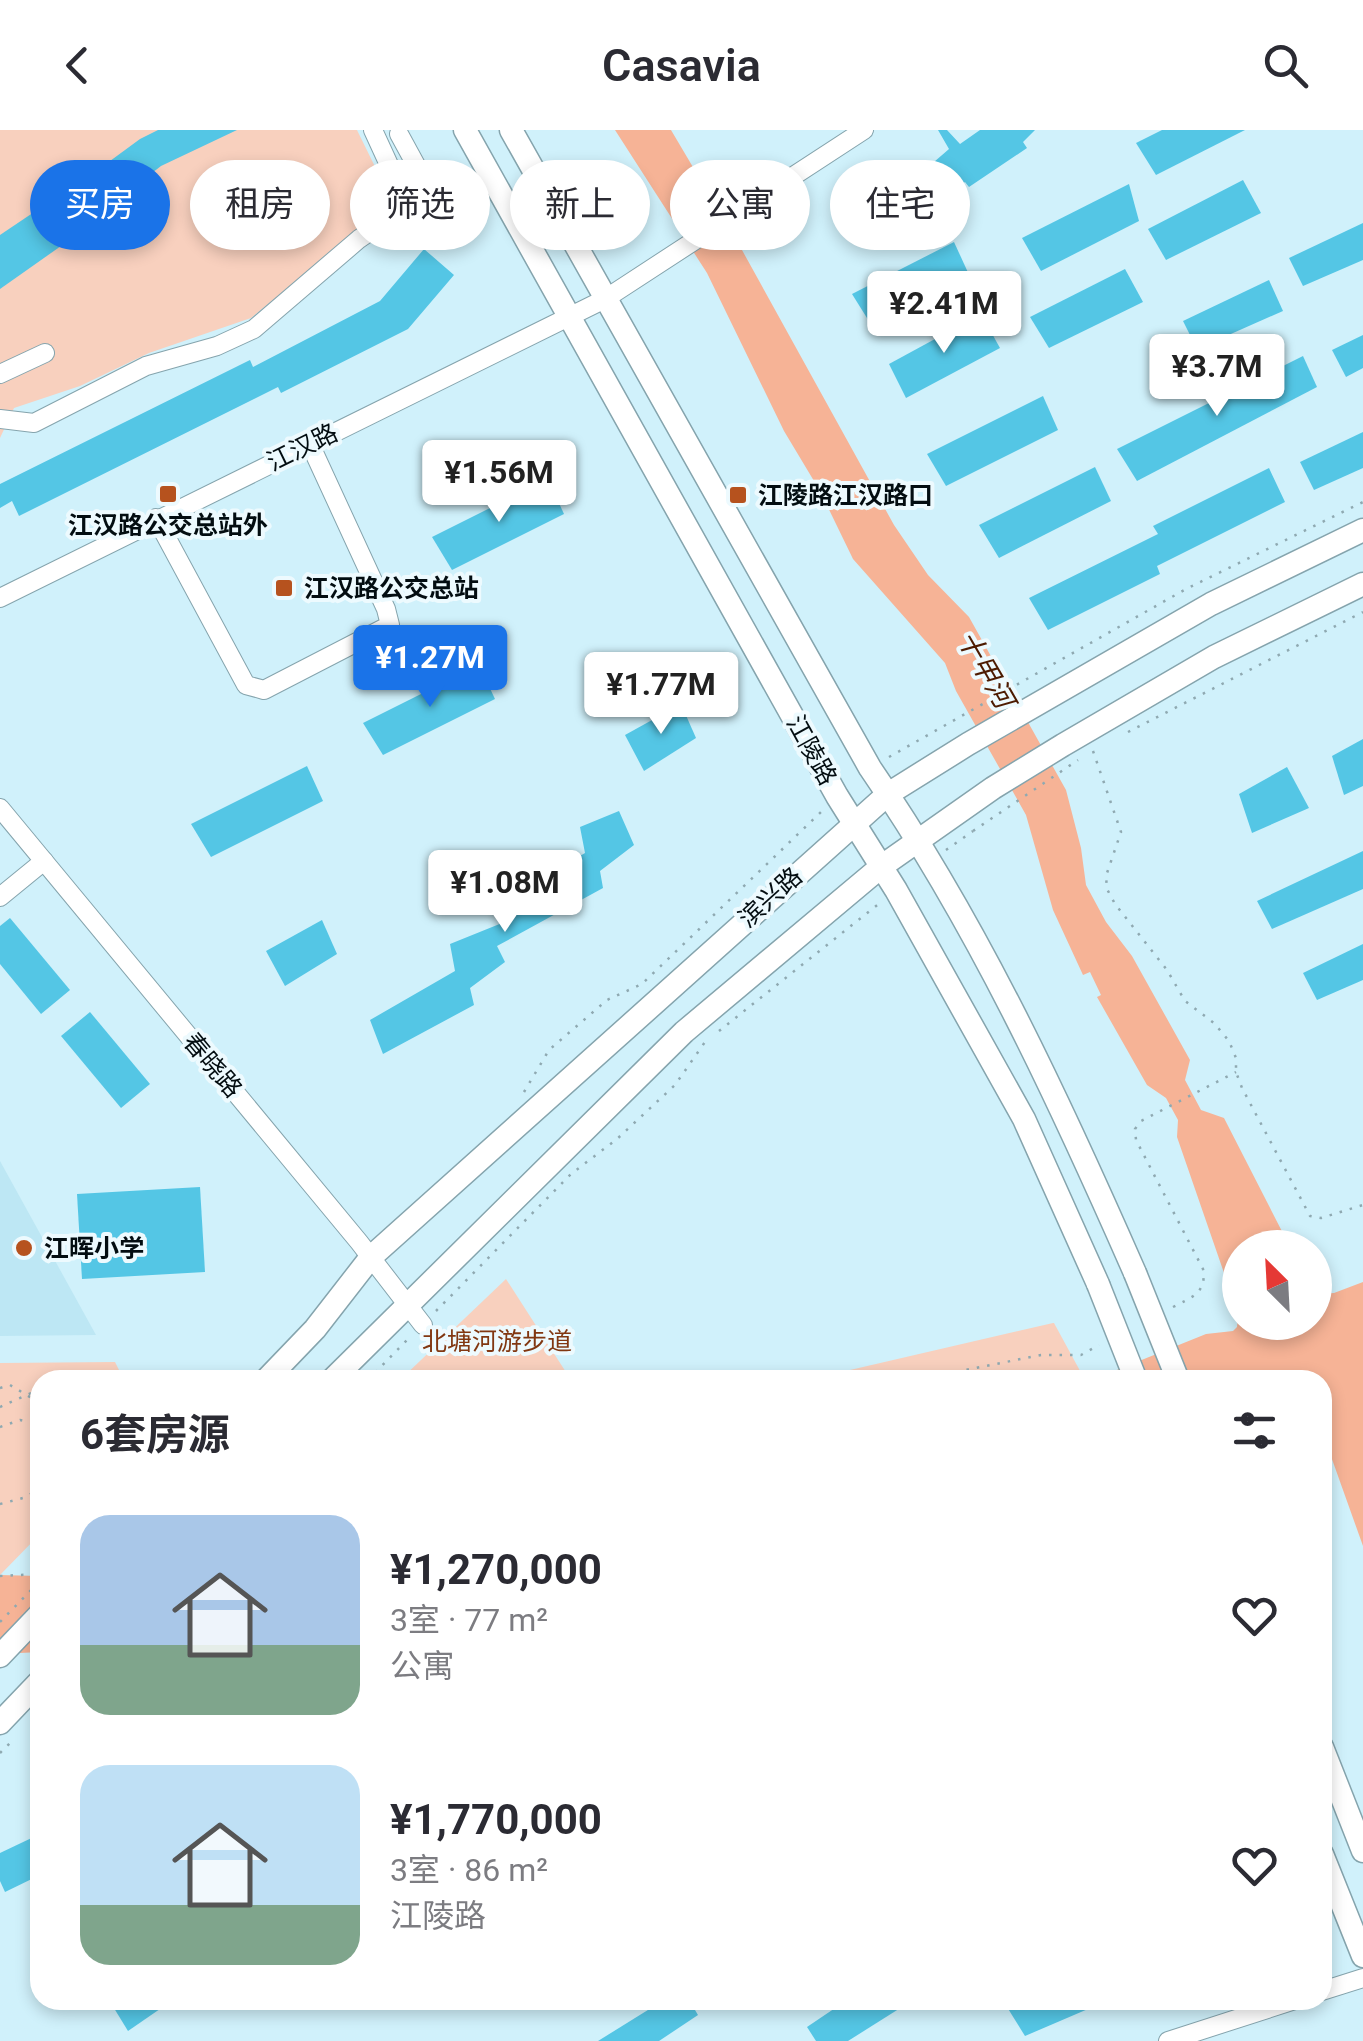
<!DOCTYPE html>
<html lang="zh">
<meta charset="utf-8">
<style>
body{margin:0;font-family:Roboto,"Noto Sans SC",sans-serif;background:#f7f7f7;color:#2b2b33;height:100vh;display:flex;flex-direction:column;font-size:38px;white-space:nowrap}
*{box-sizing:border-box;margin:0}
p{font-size:32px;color:#7c7c81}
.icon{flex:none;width:55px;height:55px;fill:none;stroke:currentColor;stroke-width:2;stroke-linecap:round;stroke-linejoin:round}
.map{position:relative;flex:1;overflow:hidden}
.panel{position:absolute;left:30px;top:1240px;width:1302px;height:640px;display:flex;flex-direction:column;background:#fff;border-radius:30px;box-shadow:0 5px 15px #0003}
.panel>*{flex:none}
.banner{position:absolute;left:30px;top:30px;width:1305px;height:90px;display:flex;gap:20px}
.needle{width:65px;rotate:336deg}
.fabs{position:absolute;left:1222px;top:1100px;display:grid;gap:20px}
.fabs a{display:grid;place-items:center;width:110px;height:110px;border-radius:50%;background:#fff;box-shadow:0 5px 15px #0003;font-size:50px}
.price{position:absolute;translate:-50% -85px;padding:0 22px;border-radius:10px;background:#fff;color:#222;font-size:32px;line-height:65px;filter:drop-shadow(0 2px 5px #0008)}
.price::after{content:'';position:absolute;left:50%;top:60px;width:30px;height:22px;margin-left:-15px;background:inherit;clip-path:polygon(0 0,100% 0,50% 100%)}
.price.on{background:#1a73e8;color:#fff}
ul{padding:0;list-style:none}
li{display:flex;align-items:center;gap:30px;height:250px;padding:0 50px}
li span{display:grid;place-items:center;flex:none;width:280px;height:200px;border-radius:30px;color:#555}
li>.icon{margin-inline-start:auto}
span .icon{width:120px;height:120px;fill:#fffc;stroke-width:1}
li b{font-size:42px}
h2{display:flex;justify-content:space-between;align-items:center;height:120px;padding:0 50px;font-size:42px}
.pill{padding:0 35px;border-radius:45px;background:#fff;box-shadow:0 5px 15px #0003;font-size:35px;line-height:90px}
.pill.on{background:#1a73e8;color:#fff}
header{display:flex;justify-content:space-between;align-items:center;height:130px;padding:0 50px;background:#fff;font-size:45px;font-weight:600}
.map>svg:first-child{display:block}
.built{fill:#bde7f4}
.green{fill:#f8d0be}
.water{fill:#f6b396}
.building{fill:#54c6e5}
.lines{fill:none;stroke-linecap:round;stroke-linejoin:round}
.minor-casing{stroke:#85a4ad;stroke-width:20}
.major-casing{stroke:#85a4ad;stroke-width:25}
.path{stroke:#8fa9b1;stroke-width:2.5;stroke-dasharray:2.5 8;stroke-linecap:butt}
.minor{stroke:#fff;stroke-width:18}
.major{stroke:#fff;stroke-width:22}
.major-bridge-casing{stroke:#85a4ad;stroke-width:25;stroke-linecap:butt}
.path-bridge{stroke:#8fa9b1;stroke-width:2.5;stroke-dasharray:2.5 8;stroke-linecap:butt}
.major-bridge{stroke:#fff;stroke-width:22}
.poi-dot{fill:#b6521e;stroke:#edfafe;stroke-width:4}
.labels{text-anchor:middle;stroke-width:8;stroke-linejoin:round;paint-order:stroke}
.street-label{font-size:25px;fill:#030d11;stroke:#edfafe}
.poi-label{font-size:25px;font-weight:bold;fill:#030d11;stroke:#edfafe;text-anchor:start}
.park-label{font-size:25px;fill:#813711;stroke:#edfafe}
.water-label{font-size:28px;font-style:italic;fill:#4d1b01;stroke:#edfafe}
</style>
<header><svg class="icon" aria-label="back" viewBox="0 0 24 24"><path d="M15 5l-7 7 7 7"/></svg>Casavia<svg class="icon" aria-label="search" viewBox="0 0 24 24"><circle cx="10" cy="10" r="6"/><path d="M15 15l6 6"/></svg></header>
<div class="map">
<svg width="1363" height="1911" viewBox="0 0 1363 1911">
<rect width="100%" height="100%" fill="#d0f1fb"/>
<polygon class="built" points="0,1031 96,1205 0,1206"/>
<g class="green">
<polygon points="0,0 357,0 385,57 378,84 251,188 149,223 80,256 14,278 0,308"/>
<polygon points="506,1149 571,1250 400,1250"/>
<polygon points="1054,1193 1085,1250 807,1250 1053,1193"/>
<polygon points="115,1232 124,1250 40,1250 40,1404 0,1445 0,1233"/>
</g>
<g class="water">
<polygon points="615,0 671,0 742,120 894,395 928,445 969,487 1066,660 1081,718 1086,755 1106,792 1132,826 1190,930 1185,950 1201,980 1224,988 1290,1117 1240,1118 1240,1192 1315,1192 1315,1164 1334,1163 1363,1152 1363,1416 1323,1304 1322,1250 1092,1250 1206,1204 1233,1201 1237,1197 1238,1187 1223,1140 1177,1007 1178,990 1166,968 1147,955 1097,867 1101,865 1090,842 1083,845 1053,780 1026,685 956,561 945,533 853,429 820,361 784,301 707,143"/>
<polygon points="0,1445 40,1446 40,1522 0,1524"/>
</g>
<g class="building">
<polygon points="158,0 237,0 161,36 98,85 76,56 140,9"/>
<polygon points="938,0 947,0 960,14 980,0 1035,0 1023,12 1027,18 969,57 965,52 954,59 934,32 949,19"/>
<polygon points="1162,0 1245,0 1156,45 1136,13"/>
<polygon points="1243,50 1261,83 1166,130 1148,99"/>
<polygon points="1129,54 1139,91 1041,141 1022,108"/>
<polygon points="55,68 78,104 0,159 0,105"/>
<polygon points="1363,93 1363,130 1303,156 1289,128"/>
<polygon points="954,112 971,149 872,196 852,164"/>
<polygon points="424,119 454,145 408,199 281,263 278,257 19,386 12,371 0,378 0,354 250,230 253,237 380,171"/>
<polygon points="1125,139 1143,172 1049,218 1030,187"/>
<polygon points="1269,150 1283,181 1197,219 1183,191"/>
<polygon points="981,184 1000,218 906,268 889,234"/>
<polygon points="1363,205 1363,238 1346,247 1332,220"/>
<polygon points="1303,226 1317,257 1137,351 1117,319"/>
<polygon points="1043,266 1058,300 946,356 927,324"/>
<polygon points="1363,302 1363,338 1314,360 1300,332"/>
<polygon points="1095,337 1111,371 999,428 979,395"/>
<polygon points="1269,338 1285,372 1157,436 1160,444 1048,500 1029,468 1158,404 1153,396"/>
<polygon points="548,349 564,384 452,440 432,407"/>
<polygon points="479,535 495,569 383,625 363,593"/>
<polygon points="681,574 696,608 644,641 625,605"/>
<polygon points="1363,609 1363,656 1344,665 1332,626"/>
<polygon points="307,636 323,671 211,727 191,694"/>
<polygon points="1287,637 1309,678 1252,703 1239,664"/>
<polygon points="619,681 634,715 600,741 603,758 497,816 505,832 470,858 474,875 383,924 370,890 455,841 450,814 507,791 500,773 585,723 580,697"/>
<polygon points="1363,721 1363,759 1272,799 1257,771"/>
<polygon points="10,788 70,860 41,884 0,834 0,796"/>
<polygon points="322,790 337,824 285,856 266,821"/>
<polygon points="1363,814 1363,850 1317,870 1303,843"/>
<polygon points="90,882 150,954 121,978 61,906"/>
<polygon points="200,1057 205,1142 82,1149 77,1064"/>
<polygon points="40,1704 40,1745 5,1762 0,1751 0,1723"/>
<polygon points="109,1870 173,1870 128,1901"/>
<polygon points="664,1870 689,1870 698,1885 659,1911 598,1911"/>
<polygon points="847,1870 913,1870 848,1911 816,1911 807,1897"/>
<polygon points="1024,1870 1109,1870 1025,1906 1007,1877"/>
</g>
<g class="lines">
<g class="minor-casing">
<g id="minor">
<polyline points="397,83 425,67 423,48 399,4"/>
<polyline points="0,244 45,223"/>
<polyline points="0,289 34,293 146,236 217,216 254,199 359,109 397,83 396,50 373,0"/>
<polyline points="156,388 246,555 264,560 390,495 386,479 310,314"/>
<polyline points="0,468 605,169 864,0"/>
<polyline points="0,678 359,1112 423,1195"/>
<polyline points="0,767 44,731"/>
<polyline points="1322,1861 1363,1848"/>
<polyline points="1168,1911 1295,1870"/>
</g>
</g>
<g class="major-casing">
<g id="major">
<polyline points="465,0 837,666 896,760 1024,989 1098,1154"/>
<path d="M511,0L870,638C978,795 1059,970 1135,1143"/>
<polyline points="266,1250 315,1199 371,1127 888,664 968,614 1211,474 1363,400"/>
<polyline points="332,1250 684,902 882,736 993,658 1063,615 1214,527 1363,454"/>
<polyline points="0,1526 40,1484"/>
<polyline points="0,1593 40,1551"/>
<polyline points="1322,1617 1363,1721"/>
<polyline points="1322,1724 1363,1826"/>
</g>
</g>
<g class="path">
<polyline points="1128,602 1363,482"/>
<polyline points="1093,621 1121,702 1106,746 1107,759 1115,774 1167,840 1185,871 1214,893 1229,911 1236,928 1236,942 1242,958 1310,1086 1321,1088 1363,1075"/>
<polyline points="889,627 1186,459 1363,372"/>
<polyline points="946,720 973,701"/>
<polyline points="719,901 881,772"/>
<polyline points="524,962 549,920 607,870 642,854 821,682"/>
<path d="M1173,1177C1192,1167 1207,1163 1203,1139L1136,1010L1135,999L1141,991L1236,942"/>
<polyline points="436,1181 571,1044 617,1009 675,955 705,912"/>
<polyline points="237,1250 247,1240"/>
<polyline points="368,1250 409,1208"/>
<polyline points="915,1250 1041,1225 1081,1225 1099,1215"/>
<polyline points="0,1277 40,1259"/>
<polyline points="0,1297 20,1290 40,1294"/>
<polyline points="0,1374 23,1368 40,1359"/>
<polyline points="0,1446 40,1444"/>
<polyline points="0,1492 40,1451"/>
<polyline points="33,1590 40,1583"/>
<polyline points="0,1623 13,1610"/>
</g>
<use href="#minor" class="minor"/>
<use href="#major" class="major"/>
<g class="major-bridge-casing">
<g id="major-bridge">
<polyline points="1135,1143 1178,1250"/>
<polyline points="1098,1154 1136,1250"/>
</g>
</g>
<g class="path-bridge">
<polyline points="973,701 1078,630"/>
<polyline points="0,1258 10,1255 35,1270 40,1284"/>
</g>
<use href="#major-bridge" class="major-bridge"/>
</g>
<g class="poi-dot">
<rect x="158" y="354" width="20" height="20" rx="5"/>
<rect x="728" y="355" width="20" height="20" rx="5"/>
<rect x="274" y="448" width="20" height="20" rx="5"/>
<circle cx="24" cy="1118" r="10"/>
</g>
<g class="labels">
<g class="street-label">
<text transform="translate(302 317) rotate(-26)" y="9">江汉路</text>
<text transform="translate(812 620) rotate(61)" y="9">江陵路</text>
<text transform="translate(770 767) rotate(-42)" y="9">滨兴路</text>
<text transform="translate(213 935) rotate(50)" y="9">春晓路</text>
</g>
<g class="poi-label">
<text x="758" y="374">江陵路江汉路口</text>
<text x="168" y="404" text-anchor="middle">江汉路公交总站外</text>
<text x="304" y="467">江汉路公交总站</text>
<text x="44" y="1127">江晖小学</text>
</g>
<g class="park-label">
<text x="497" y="1220">北塘河游步道</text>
</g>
<g class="water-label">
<text transform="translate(986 539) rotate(60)" y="10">十甲河</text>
</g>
</g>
</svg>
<div class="fabs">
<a><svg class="needle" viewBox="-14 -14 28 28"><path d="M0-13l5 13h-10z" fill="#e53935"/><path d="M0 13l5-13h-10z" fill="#7c7c81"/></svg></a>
</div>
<b class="price" style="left:944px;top:226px">¥2.41M</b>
<b class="price" style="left:1217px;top:289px">¥3.7M</b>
<b class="price" style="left:499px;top:395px">¥1.56M</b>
<b class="price on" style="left:430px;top:580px">¥1.27M</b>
<b class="price" style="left:661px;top:607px">¥1.77M</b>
<b class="price" style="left:505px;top:805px">¥1.08M</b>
<div class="banner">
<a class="pill on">买房</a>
<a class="pill">租房</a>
<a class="pill">筛选</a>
<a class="pill">新上</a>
<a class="pill">公寓</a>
<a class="pill">住宅</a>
</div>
<section class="panel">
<h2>6套房源<svg class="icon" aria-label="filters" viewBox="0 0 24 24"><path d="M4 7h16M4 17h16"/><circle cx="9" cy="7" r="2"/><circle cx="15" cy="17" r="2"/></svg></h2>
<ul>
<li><span style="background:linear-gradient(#a9c7e8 65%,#7fa58c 0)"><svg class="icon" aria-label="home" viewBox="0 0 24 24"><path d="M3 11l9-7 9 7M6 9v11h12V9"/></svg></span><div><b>¥1,270,000</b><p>3室 · 77 m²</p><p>公寓</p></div><svg class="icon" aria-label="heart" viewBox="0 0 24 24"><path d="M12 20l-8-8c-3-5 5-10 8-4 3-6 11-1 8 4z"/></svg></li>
<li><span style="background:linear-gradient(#bfe0f5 70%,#7fa58c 0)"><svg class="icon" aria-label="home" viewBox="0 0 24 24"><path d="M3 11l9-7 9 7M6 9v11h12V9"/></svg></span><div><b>¥1,770,000</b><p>3室 · 86 m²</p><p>江陵路</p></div><svg class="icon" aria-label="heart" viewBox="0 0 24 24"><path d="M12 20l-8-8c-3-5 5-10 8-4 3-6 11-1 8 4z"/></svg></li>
</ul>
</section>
</div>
